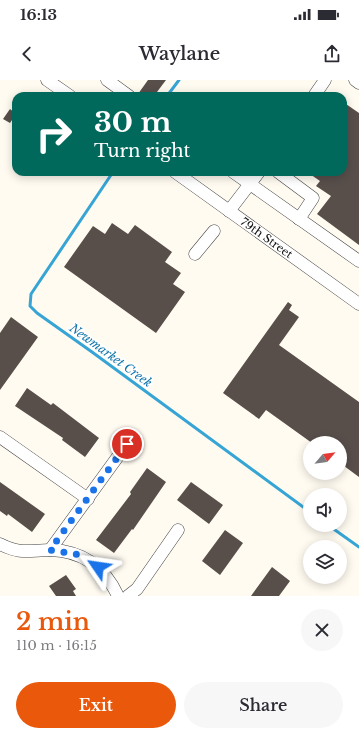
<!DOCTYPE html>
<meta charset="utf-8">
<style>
body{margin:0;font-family:"Libre Baskerville",serif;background:#f7f7f7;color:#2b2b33;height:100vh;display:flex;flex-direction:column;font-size:15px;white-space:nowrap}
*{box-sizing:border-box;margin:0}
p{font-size:13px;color:#7c7c81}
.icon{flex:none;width:22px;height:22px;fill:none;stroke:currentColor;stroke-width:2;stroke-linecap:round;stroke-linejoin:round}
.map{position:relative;height:516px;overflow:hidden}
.drawer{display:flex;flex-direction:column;background:#fff;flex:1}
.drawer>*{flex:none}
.banner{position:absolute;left:12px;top:12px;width:335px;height:84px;border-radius:12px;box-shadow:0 2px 10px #0003;background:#00695c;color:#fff;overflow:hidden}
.needle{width:26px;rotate:62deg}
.buttons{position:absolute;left:303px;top:356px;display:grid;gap:8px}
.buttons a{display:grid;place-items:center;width:44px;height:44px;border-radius:50%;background:#fff;box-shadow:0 2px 10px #0003;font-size:20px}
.pin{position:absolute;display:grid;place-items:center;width:34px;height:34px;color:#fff;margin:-17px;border:2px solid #fff;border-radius:50%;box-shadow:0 1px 4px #0007}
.me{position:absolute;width:44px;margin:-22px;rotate:302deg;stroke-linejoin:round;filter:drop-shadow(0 0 3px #0008)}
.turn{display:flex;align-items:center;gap:14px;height:84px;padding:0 16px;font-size:18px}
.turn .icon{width:52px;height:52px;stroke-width:2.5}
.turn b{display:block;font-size:28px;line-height:34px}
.round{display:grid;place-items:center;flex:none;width:42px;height:42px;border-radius:21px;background:#f7f7f7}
.headline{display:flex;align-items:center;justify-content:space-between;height:68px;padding:0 16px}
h1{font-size:24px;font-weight:600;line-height:30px;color:#ea580c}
.action{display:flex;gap:8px;margin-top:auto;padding:8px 16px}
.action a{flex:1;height:46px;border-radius:24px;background:#ea580c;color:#fff;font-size:16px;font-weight:600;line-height:46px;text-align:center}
.action a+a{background:#f7f7f7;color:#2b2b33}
.status{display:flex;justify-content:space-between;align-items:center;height:28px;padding:0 20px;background:#fff;direction:ltr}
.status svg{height:11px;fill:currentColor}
header{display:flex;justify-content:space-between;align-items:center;height:52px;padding:0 16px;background:#fff;font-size:18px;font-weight:600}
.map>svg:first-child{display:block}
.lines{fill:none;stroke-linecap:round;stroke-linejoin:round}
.stream{stroke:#36a5d5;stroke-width:3}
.building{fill:#584f4b}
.minor-casing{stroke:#424242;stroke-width:13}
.minor{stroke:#fff;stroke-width:12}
.route{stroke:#1a73e8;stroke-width:7;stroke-dasharray:0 12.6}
.labels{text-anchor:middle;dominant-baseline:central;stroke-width:4;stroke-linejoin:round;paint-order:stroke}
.street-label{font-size:11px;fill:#0f0f0f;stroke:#fff}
.water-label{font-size:12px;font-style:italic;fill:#1075a9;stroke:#fff}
</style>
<div class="status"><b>16:13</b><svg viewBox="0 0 49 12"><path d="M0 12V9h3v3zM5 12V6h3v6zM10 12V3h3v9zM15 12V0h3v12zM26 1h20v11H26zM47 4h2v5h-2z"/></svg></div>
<header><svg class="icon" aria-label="back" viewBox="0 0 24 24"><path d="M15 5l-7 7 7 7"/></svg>Waylane<svg class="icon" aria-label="share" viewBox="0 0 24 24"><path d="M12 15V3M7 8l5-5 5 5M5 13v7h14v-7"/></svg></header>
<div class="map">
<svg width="359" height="516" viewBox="0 0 359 516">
<rect width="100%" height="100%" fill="#fffbf1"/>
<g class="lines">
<path class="stream" d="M 167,16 L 179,0
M 113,92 L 31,214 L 30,226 L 37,233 L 92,272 L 310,432
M 328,445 L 359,467"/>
</g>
<path class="building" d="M 148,0 L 166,0 L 154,16 L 141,16 L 138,14 Z
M 343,22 L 359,33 L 359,165 L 317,134 L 331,116 L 316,106 L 320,101 L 307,92 L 343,92 Z
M 10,29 L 16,34 L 10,43 L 3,39 Z
M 112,143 L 128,154 L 135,145 L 172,172 L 165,182 L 181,193 L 173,204 L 185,212 L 156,253 L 64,187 L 93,146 L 105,154 Z
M 288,222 L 292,225 L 289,230 L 299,237 L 279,265 L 359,322 L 359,397 L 340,383 L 340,363 L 312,363 L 266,330 L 259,339 L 223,313 Z
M 11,237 L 38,257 L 0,310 L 0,253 Z
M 27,308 L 51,325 L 53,323 L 99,358 L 85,377 L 62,360 L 63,358 L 15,326 Z
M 147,388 L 166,402 L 133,450 L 132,449 L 114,473 L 96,460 L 131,414 L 130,412 Z
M 0,402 L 45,434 L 32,452 L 8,434 L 7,436 L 0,431 Z
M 191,402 L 223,425 L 209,444 L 177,420 Z
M 225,450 L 243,463 L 220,495 L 202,481 Z
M 272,487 L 290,501 L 279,516 L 251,516 Z
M 66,495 L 76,509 L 73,511 L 76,516 L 56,516 L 49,506 Z"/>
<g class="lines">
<g class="minor-casing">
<g id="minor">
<path d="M 47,0 L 70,16"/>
<path d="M 107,0 L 129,16"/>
<path d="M 355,0 L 359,3"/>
<path d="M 314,16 L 325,0"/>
<path id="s1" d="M 175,92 L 359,224"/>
<path d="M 233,92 L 359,181"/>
<path d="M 278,92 L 313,118 L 299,139"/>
<path d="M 229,131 L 259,92"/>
<path d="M 195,174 L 214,151"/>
<path d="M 0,357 L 88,419"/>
<path d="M 0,464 C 22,475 29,470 51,470 C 83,471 105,488 118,516"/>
<path d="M 50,470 L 127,364"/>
<path d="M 128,516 L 137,509 L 178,450"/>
</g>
</g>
<use href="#minor" class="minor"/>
</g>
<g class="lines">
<path class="route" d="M 98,487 L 76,474 L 50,470 L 127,364"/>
</g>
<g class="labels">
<g class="street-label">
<text stroke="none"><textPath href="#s1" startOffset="113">79th Street</textPath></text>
</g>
<g class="water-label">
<text transform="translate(111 275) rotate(36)">Newmarket Creek</text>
</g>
</g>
</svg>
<div class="buttons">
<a><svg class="needle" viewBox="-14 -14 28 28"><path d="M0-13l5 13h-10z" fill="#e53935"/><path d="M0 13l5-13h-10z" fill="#7c7c81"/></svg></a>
<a><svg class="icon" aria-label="sound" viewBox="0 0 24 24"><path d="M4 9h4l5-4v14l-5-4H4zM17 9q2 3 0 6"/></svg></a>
<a><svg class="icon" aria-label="layers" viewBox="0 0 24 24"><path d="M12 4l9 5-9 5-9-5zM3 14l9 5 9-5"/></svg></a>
</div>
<div class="pin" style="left:127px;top:364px;background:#d93025"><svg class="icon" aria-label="arrive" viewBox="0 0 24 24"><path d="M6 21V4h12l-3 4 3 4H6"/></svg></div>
<svg class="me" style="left:98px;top:487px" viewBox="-20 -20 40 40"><path d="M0-17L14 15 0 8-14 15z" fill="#1a73e8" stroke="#fff" stroke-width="4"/></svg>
<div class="banner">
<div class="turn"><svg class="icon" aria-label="right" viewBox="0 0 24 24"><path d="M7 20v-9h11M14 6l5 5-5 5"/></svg><div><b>30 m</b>Turn right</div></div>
</div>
</div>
<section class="drawer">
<div class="headline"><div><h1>2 min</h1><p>110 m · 16:15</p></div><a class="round"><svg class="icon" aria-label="close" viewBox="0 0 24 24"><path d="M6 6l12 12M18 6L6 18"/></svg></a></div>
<div class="action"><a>Exit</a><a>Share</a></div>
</section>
